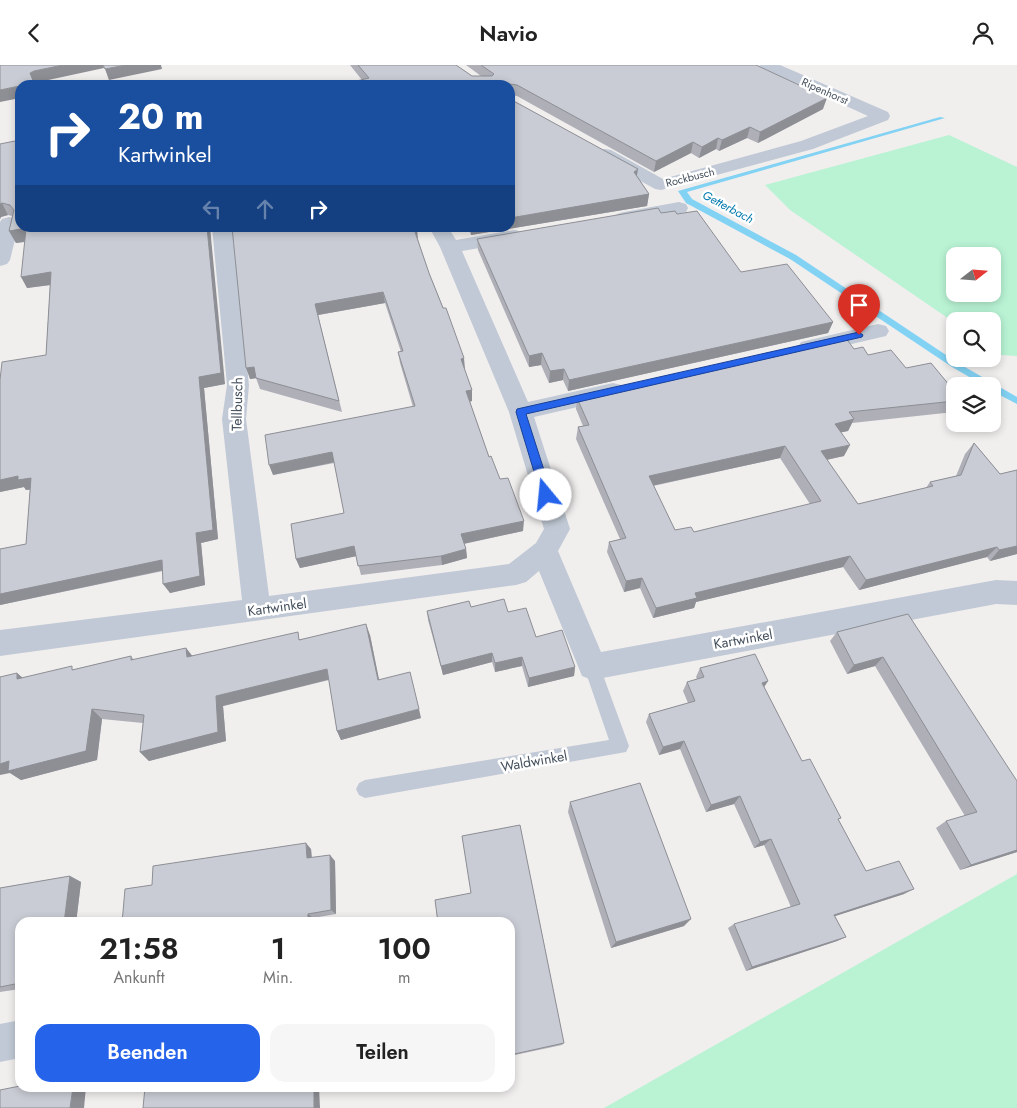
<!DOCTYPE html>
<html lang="de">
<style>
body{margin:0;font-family:Jost,sans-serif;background:#f6f6f6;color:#222;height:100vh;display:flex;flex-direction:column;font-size:19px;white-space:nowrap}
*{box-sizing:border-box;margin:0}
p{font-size:16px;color:#767676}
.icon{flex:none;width:28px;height:28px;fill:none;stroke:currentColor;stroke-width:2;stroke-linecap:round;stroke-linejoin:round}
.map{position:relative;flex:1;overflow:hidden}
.drawer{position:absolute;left:15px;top:852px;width:500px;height:175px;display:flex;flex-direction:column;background:#fff;border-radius:15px;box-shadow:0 2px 8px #0003}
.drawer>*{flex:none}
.banner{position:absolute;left:15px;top:15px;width:500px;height:152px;border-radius:15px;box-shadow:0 2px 8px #0003;background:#1a4fa0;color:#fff;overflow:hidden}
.needle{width:32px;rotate:73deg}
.tools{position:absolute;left:946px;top:182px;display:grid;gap:10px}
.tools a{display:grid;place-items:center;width:55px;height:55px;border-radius:10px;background:#fff;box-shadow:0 2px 8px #0003;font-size:25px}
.pin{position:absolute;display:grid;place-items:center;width:42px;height:42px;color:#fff;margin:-51px -21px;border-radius:50% 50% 50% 0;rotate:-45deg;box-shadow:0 0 5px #0007}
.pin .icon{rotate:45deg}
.me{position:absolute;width:55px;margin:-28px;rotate:343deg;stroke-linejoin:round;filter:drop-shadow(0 0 4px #0008)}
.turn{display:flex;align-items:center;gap:18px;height:105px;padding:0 20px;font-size:22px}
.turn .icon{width:65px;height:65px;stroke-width:2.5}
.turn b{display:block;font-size:35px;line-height:42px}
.lanes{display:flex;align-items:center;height:48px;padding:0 20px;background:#0003;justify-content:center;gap:25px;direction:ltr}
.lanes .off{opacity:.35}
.eta{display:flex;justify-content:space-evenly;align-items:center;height:85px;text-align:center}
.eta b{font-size:30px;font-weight:600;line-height:35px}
.button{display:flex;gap:10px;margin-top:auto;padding:10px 20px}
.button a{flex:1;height:58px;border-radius:15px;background:#2563eb;color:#fff;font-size:20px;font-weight:600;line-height:58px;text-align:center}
.button a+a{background:#f6f6f6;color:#222}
header{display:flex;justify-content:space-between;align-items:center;height:65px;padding:0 20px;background:#fff;font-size:22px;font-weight:600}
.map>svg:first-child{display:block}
.green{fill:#b9f3d4;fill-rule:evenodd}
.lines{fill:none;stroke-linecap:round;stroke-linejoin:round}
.stream{fill:#82d2f3;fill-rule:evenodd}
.service{fill:#c0c9d5;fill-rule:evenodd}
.minor{fill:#c0c9d5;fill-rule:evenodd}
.wall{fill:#aeafb7;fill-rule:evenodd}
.shaded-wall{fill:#8d8f95}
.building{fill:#caccd5;stroke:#8d8f95;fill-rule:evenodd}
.route{fill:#2563eb;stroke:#184099}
.labels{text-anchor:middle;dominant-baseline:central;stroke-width:5;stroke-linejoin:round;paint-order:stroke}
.far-street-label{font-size:11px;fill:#45505d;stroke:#fff}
.far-water-label{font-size:12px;font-style:italic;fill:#017aad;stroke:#fff}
.street-label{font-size:14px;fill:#45505d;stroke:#fff}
</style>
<header><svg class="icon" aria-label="back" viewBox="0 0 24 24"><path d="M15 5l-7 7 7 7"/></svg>Navio<svg class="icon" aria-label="person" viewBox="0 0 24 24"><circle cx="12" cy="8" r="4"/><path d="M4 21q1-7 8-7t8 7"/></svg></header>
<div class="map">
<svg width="1017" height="1043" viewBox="0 0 1017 1043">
<rect width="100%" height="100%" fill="#f1eeee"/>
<path class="green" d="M 949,70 L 1017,102 L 1017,291 L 1001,290 L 993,284 L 992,256 L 955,256 L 955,258 L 790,145 L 765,120 ZM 955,191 L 992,191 L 992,229 L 955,229 Z
M 1017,809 L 1017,1043 L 604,1043 Z"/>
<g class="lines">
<path class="stream" d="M 940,52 L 945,53 L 687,127 L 692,134 L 796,190 L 958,298 L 1017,332 L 1017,339 L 992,326 L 992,321 L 985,321 L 952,302 L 790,194 L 686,138 L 678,126 Z"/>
<path class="service" d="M 592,595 L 598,597 L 600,602 L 629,681 L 626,687 L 365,733 L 359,730 L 356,724 L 359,718 L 365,715 L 609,675 L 584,602 L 586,597 Z"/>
<path class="minor" d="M 759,0 L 780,0 L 888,47 L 890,51 L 888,55 L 813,84 L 661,125 L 655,124 L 599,93 L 596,89 L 599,85 L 605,84 L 611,85 L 663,114 L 801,76 L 868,51 L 762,3 Z
M 679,137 L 686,139 L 688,143 L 686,147 L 624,159 L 617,157 L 615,153 L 617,149 L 624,147 Z
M 9,152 L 16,154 L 19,158 L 10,195 L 7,199 L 0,201 L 0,157 L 2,154 Z
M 212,162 L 232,162 L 249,320 L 246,354 L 269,531 L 509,499 L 536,478 L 544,464 L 509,347 L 440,182 L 429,162 L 448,162 L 456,175 L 515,165 L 522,167 L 525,171 L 522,175 L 515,177 L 462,186 L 528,337 L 613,318 L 621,320 L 624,326 L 621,332 L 534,352 L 570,464 L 558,486 L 601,587 L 996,515 L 1017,516 L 1017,540 L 996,539 L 592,615 L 582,611 L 539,506 L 526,517 L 516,520 L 0,591 L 0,565 L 242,535 L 222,354 L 227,320 Z
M 878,259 L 886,261 L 889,266 L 886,271 L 809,289 L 801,287 L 798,282 L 801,277 Z
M 20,955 L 20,993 L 0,997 L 0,959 Z"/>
</g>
<path class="wall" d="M 350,0 L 456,0 L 472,11 L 481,11 L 466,0 L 756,0 L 823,44 L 758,78 L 747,73 L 719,86 L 716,84 L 699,93 L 691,88 L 654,107 L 517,31 L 510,30 L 510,20 L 340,20 L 362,15 Z
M 0,79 L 20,162 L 225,319 L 204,323 L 218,474 L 201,478 L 205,520 L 170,528 L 163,506 L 0,540 L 0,484 L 26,479 L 30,425 L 26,425 L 24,422 L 0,427 L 0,315 L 46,290 L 50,220 L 27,223 L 25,177 L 16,178 L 9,166 L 12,151 L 8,150 L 1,152 L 0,154 Z
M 637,111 L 649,129 L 647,141 L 471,170 L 468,162 L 510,162 Z
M 661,148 L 677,149 L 741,207 L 833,257 L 828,268 L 568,326 L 563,315 L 549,318 L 541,300 L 529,302 L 478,185 L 477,174 Z
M 232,162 L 418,175 L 429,208 L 464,293 L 464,304 L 472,325 L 472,336 L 470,337 L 489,392 L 523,466 L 464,479 L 466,484 L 467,493 L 442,500 L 361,510 L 356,491 L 300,503 L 296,494 L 344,448 L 334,398 L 273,410 L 413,342 L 400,298 L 398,287 L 401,287 L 385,238 L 318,250 L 342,347 L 260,324 L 256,313 L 250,314 Z
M 854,284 L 868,290 L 906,303 L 955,327 L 955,346 L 954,347 L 852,358 L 848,366 L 841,367 L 844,391 L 827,395 L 858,439 L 926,423 L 930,417 L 956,411 L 965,389 L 974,378 L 1000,409 L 1017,405 L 1017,489 L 990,496 L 987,492 L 859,525 L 843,502 L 696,537 L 694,543 L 653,553 L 640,523 L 624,527 L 607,487 L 609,477 L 620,474 L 576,374 L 578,362 L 583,361 L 576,344 L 577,333 ZM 780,393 L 810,439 L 694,467 L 675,465 L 653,421 Z
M 471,542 L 508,547 L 536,572 L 575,602 L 574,611 L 528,622 L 522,601 L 495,607 L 492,597 L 443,610 L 428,555 L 427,546 Z
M 908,549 L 1017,787 L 960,805 L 936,763 L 946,756 L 965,751 L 875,601 L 847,609 L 830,576 L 837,567 Z
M 370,570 L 379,614 L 421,653 L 341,675 L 337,666 L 329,615 L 223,641 L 226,676 L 149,696 L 140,687 L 143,658 L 102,654 L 97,695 L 21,715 L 10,708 L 17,608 L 22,613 L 76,604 L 131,591 L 134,595 L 186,583 L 192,591 L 301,574 Z
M 700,603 L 768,616 L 764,622 L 802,696 L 841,753 L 838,755 L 866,806 L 904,829 L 835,851 L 846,872 L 837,876 L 746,906 L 728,863 L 734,859 L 791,842 L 764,780 L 754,783 L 734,739 L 706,747 L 680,684 L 659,690 L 646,657 L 649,649 L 688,638 L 683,626 L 687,617 L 697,614 L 696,612 Z
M 570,737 L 684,861 L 611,883 L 568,747 Z
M 520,760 L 564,978 L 562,980 L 510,991 L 510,858 L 438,858 L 435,835 L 471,828 L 462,771 Z
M 311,784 L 312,793 L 335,796 L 336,849 L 313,853 L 152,820 Z
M 70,811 L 81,817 L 76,858 L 20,858 L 20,924 L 0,927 L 0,823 Z"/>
<path class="shaded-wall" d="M 63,0 L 103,0 L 104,3 L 39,17 L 35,19 L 35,20 L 23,20 L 30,8 L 34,6 Z
M 126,0 L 161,0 L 162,4 L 109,15 L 105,4 Z
M 20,21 L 20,33 L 0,37 L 0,25 Z
M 827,33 L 823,44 L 758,78 L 760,67 Z
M 750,62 L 747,73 L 719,86 L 722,75 Z
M 718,73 L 716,84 L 699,93 L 702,82 Z
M 693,77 L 691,88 L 654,107 L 656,96 Z
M 638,104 L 636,116 L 634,107 Z
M 649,129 L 647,141 L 471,170 L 471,162 L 510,162 L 510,153 Z
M 2,138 L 8,150 L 1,152 L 0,154 L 0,139 Z
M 32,162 L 57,162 L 57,172 L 16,178 L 9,166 Z
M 207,162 L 210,162 L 225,319 L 204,323 L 218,474 L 201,478 L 205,520 L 170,528 L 163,519 L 196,468 L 199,312 Z
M 417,163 L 418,175 L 414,164 Z
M 51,207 L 58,219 L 27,223 L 21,212 Z
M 383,227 L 385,238 L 318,250 L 315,239 Z
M 833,257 L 828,268 L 568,326 L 569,315 Z
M 542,288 L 541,300 L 529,302 L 529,291 Z
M 464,293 L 465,304 L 461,305 L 461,294 Z
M 254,302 L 258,313 L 250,314 L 246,303 Z
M 564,304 L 563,315 L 549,318 L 550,306 Z
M 472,325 L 472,336 L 467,337 L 466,326 Z
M 854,354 L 848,366 L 829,370 L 835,359 Z
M 850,380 L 844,391 L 815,397 L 821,386 Z
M 785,381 L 780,393 L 646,422 L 649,411 Z
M 332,387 L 335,397 L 273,410 L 269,400 Z
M 18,411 L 31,413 L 39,423 L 26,425 L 24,422 L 0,427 L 0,415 Z
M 524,456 L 523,466 L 462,479 L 461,469 Z
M 354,481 L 357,491 L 300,503 L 296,494 Z
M 1017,481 L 1017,489 L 990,496 L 999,485 Z
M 997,482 L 987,492 L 859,525 L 866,515 Z
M 466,484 L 467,493 L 442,500 L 441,491 Z
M 850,491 L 843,502 L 696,537 L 694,543 L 653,553 L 656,543 L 695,528 Z
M 162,495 L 169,504 L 0,540 L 0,529 Z
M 642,513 L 640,523 L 624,527 L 626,516 Z
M 366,559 L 370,570 L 381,625 L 378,615 Z
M 186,583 L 194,593 L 187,592 Z
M 492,588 L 492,597 L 443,610 L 441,601 Z
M 522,592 L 522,601 L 495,607 L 495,598 Z
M 883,592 L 875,601 L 847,609 L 854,600 Z
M 575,602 L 574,611 L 528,622 L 529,613 Z
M 327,604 L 331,614 L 223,641 L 226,676 L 149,696 L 140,687 L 216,631 Z
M 17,608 L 29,618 L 17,614 Z
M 768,616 L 762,625 L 762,618 Z
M 92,644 L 102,654 L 97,695 L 21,715 L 10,708 L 0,710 L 0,699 Z
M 419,644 L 421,653 L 341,675 L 337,666 Z
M 684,676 L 680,684 L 659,690 L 663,682 Z
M 740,731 L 734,739 L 706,747 L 711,740 Z
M 771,774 L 764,780 L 754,783 L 760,777 Z
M 306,778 L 311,784 L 312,799 L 307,793 Z
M 1017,785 L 1017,787 L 960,805 L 971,800 Z
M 330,790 L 335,796 L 336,849 L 331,845 Z
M 70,811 L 81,817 L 76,858 L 64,858 Z
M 914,824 L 904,829 L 826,854 L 834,850 Z
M 308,849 L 313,853 L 314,858 L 308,858 Z
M 691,854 L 684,861 L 611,883 L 616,877 Z
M 846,872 L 837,876 L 746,906 L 752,902 Z
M 73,1022 L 86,1022 L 84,1043 L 70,1043 Z
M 314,1022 L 319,1022 L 320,1043 L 314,1043 Z"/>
<path class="building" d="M 0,0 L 63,0 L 34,6 L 30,8 L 34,18 L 0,25 Z
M 103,0 L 126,0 L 105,4 Z
M 358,0 L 456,0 L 472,11 L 492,11 L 494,9 L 481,0 L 756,0 L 827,33 L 760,67 L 750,62 L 722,75 L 718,73 L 702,82 L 693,77 L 656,96 L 517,20 L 509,19 L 509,20 L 340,20 L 369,13 Z
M 510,34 L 638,104 L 634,107 L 649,129 L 510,153 Z
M 20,75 L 20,162 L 32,162 L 9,166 L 14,145 L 10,140 L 2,138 L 0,139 L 0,79 Z
M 658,143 L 661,148 L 675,146 L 677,149 L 697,146 L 741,207 L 787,199 L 833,257 L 569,315 L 564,304 L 550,306 L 542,288 L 529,291 L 477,174 Z
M 38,162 L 207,162 L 221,308 L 199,312 L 213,465 L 196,468 L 200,511 L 163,519 L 162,495 L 0,529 L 0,484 L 26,479 L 31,413 L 18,415 L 18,411 L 0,415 L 0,315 L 2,297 L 46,290 L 51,207 L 21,212 L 26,164 Z
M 232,162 L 417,162 L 417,163 L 414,164 L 429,208 L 443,243 L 446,243 L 464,293 L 461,294 L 472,325 L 466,326 L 489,392 L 491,391 L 500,414 L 508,413 L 524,456 L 461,469 L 466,484 L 441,491 L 358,501 L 354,481 L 296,494 L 291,459 L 344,448 L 332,387 L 269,400 L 265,370 L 415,341 L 398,287 L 403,286 L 383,227 L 315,239 L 339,336 L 256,313 L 254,302 L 246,303 Z
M 845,272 L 854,284 L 863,282 L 868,290 L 891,285 L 906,303 L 931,298 L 955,327 L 955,336 L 849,347 L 854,354 L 835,359 L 850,380 L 821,386 L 858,439 L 933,421 L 930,417 L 961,410 L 974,378 L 1000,409 L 1017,405 L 1017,481 L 999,485 L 997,482 L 866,515 L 850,491 L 695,528 L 697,533 L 656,543 L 642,513 L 626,516 L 609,477 L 626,473 L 578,362 L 589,360 L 577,333 ZM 785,381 L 821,436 L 694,467 L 691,462 L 675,465 L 649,411 Z
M 504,534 L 508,547 L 526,543 L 536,572 L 562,565 L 575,602 L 529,613 L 522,592 L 495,598 L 492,588 L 441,601 L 427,546 L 469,536 L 471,542 Z
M 908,549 L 1017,716 L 1017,785 L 971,800 L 946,756 L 977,747 L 883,592 L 854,600 L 837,567 Z
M 366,559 L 378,615 L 410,607 L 419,644 L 337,666 L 327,604 L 216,631 L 218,667 L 140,687 L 144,650 L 92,644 L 86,686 L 8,706 L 9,696 L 0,699 L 0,612 L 17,608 L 17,614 L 72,601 L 72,605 L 131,591 L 131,595 L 186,583 L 187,592 L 298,567 L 299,575 Z
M 755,589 L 768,616 L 762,618 L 802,696 L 810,694 L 841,753 L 838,754 L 866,806 L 899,796 L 914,824 L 834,850 L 846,872 L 752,902 L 734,859 L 800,839 L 771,774 L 760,777 L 740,731 L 711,740 L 684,676 L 663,682 L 649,649 L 695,636 L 687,617 L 704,612 L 700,603 Z
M 640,718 L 691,854 L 616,877 L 570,737 Z
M 520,760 L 564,978 L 510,990 L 510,858 L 438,858 L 435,835 L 471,828 L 462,771 Z
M 306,778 L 307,793 L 330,790 L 331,845 L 308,849 L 308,858 L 122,858 L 125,824 L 152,820 L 153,801 Z
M 70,811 L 64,858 L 20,858 L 20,918 L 0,922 L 0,823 Z
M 20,1021 L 20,1022 L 73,1022 L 70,1043 L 0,1043 L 0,1025 Z
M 145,1022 L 314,1022 L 314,1043 L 143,1043 Z"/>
<path class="route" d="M 859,267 L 863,270 L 862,272 L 526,349 L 552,430 L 546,435 L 541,430 L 516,347 L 517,344 Z"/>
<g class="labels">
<g class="far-street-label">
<text transform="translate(825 26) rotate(24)">Ripenhorst</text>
<text transform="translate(690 112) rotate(-14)">Rockbusch</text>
</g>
<g class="far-water-label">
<text transform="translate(728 142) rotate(28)">Getterbach</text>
</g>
<g class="street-label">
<text transform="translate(237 339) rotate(-89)">Tellbusch</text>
<text transform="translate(277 542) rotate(-8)">Kartwinkel</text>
<text transform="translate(743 574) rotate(-10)">Kartwinkel</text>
<text transform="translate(534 696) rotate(-10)">Waldwinkel</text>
</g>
</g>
</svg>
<div class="tools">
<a><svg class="needle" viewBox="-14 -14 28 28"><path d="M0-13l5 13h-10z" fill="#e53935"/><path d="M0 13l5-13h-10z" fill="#767676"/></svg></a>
<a><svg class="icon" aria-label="search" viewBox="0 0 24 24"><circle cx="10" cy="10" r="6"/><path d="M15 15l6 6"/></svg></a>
<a><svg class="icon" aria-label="layers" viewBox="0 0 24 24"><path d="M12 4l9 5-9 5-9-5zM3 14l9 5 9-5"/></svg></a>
</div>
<div class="pin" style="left:859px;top:270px;background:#d93025"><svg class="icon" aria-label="arrive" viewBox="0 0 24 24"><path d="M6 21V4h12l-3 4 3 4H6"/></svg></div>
<svg class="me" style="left:546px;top:430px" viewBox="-20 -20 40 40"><circle r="19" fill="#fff"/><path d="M0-13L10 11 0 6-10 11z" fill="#2563eb"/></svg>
<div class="banner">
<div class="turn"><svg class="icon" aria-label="right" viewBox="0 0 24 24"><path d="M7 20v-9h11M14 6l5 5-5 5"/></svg><div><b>20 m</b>Kartwinkel</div></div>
<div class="lanes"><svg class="icon off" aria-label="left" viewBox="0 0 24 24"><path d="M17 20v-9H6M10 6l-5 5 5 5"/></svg><svg class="icon off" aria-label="ahead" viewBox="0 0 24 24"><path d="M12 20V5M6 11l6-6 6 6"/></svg><svg class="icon" aria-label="right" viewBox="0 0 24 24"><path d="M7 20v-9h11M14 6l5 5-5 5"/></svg></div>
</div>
<section class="drawer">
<div class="eta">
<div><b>21:58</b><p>Ankunft</p></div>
<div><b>1</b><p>Min.</p></div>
<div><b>100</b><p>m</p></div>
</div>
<div class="button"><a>Beenden</a><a>Teilen</a></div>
</section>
</div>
